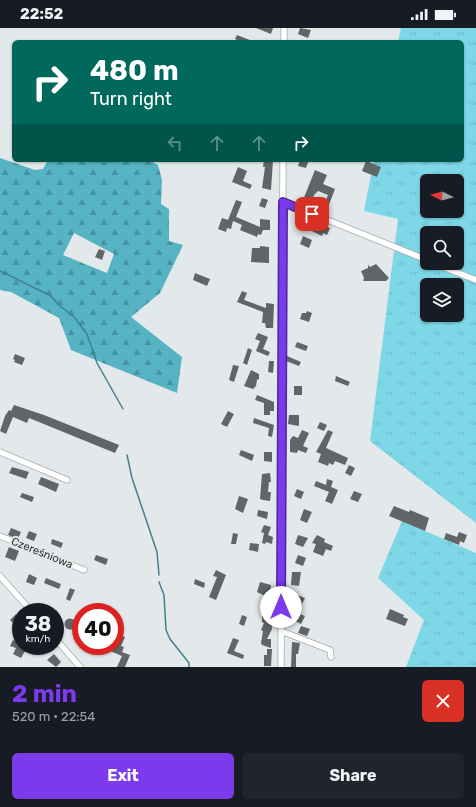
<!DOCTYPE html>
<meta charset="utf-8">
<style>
body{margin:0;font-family:Rubik,sans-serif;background:#20242c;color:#f1f3f6;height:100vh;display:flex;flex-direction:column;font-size:15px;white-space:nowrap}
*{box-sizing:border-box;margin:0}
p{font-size:13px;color:#9ea1a6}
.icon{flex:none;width:22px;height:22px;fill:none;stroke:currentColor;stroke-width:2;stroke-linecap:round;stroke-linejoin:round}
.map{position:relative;height:639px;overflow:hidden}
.details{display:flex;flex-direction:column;background:#171b24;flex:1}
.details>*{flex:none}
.banner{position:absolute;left:12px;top:12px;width:452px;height:122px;border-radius:6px;box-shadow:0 1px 3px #0004;background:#00695c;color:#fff;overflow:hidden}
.needle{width:26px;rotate:276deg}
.fabs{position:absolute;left:420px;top:146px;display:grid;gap:8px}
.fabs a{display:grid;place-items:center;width:44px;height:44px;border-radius:6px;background:#171b24;box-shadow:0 1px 3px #0004;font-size:20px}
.speed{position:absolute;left:12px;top:575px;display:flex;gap:8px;font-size:20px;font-weight:700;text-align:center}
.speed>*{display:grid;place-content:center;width:52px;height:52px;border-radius:50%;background:#171b24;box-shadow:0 1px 3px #0004;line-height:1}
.speed small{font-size:10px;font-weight:400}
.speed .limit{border:6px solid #d22;background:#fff;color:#111}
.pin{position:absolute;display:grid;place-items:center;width:34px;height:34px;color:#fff;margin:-17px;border-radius:8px;box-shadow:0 2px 6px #0006}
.me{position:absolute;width:44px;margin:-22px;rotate:0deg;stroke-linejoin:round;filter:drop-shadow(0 0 3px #0008)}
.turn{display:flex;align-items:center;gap:14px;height:84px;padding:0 12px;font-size:18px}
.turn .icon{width:52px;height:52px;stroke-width:2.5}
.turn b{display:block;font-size:28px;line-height:34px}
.lanes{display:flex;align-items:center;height:38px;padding:0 12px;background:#0003;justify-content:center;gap:20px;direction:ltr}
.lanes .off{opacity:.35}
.round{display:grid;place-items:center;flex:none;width:42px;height:42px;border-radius:6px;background:#20242c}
.overview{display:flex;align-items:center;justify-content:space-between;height:68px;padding:0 12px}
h1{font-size:24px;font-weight:700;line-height:30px;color:#7c3aed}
.action{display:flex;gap:8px;margin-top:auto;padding:8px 12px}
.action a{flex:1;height:46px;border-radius:6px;background:#7c3aed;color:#fff;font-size:16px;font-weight:700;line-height:46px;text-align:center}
.action a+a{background:#20242c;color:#f1f3f6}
.status{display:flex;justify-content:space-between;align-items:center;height:28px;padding:0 20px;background:#171b24;direction:ltr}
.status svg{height:11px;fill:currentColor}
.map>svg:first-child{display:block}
.grass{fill:url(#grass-tufts);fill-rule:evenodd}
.forest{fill:url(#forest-firs);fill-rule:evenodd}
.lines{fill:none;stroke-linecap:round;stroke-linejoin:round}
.stream{stroke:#3f828e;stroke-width:1.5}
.building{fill:#606667}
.minor-casing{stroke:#a5aaac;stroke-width:7}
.minor{stroke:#fff;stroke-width:5.5}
.route-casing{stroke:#51269a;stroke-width:10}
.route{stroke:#7c3aed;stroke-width:7}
.labels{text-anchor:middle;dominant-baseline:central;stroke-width:4;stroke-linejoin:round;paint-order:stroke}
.street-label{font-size:11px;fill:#323434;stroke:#e3e9ea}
</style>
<div class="status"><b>22:52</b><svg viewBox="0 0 49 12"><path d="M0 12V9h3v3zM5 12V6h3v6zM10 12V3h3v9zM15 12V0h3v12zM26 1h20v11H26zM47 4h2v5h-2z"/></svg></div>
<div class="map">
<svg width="476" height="639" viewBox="0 0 476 639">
<defs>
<pattern id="grass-tufts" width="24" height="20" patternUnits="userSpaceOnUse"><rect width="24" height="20" fill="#7dd7e7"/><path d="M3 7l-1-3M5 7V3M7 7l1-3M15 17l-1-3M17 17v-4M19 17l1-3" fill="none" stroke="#6cb9c7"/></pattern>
<pattern id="forest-firs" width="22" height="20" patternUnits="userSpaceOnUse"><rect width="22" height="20" fill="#55b3c4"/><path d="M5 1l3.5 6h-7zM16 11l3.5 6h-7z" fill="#4792a0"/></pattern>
</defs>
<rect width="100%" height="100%" fill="#e3e9ea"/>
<path class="grass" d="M 401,0 L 476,0 L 476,495 L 370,413 L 398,191 L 364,183 L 374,132 L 462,132 L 462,14 L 398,14 ZM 427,153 L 457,153 L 457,183 L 427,183 ZM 427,205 L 457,205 L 457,235 L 427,235 ZM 427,257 L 457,257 L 457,287 L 427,287 Z
M 402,493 L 476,525 L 476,639 L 406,639 L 424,592 L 378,550 Z"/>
<path class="forest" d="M 0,130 L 35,142 L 43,141 L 48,132 L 149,132 L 158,137 L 162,152 L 161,176 L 169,181 L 169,213 L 183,217 L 160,265 L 131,289 L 182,329 L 177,365 L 71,322 L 59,290 L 11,264 L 0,262 ZM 74,205 L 114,226 L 107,245 L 63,227 Z"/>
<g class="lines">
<path class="stream" d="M 0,243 L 51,268 L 59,277 L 74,289 L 87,306 L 97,335 L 123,381
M 127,427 L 132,450 L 157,524 L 159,547
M 159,554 L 164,567 L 166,602 L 170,611 L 189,635 L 189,639"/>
</g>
<path class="building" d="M 256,0 L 273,0 L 271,6 Z
M 300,0 L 311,2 L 308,10 L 298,6 Z
M 237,7 L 255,14 L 242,14 L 235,11 Z
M 264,132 L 273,132 L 271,162 L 262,160 L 265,139 L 263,139 Z
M 300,132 L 309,132 L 306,140 L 298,138 Z
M 366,133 L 381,139 L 377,149 L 362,143 Z
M 238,139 L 247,143 L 243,153 L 252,157 L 250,161 L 232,154 Z
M 315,142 L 327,147 L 323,156 L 335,161 L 328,179 L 324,177 L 328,167 L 318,163 L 314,167 L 309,180 L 301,177 Z
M 262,170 L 268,172 L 265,180 L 259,178 Z
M 236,172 L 242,174 L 236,189 L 260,199 L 260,191 L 270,192 L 270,202 L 263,202 L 261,207 L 258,206 L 257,209 L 240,202 L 242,197 L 233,193 L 231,201 L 227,200 L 226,204 L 218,201 L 222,190 L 228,192 Z
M 314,193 L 330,200 L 327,207 L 323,205 L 322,208 L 312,203 L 314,199 L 312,198 Z
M 303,208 L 312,212 L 309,220 L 300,216 Z
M 260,218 L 269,219 L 269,235 L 251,234 L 252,220 L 260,220 Z
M 99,221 L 105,223 L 102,232 L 95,229 Z
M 376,236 L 389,250 L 386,253 L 363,253 L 364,250 L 361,243 L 368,240 L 368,237 L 370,239 Z
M 195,245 L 210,251 L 207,258 L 193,252 Z
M 242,263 L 247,265 L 244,272 L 266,280 L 266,275 L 274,276 L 273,300 L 266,300 L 265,295 L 262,295 L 263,284 L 237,274 Z
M 307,283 L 312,285 L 309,294 L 300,291 L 302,285 L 306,285 Z
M 258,305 L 268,309 L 263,321 L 270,324 L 268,328 L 256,323 L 260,313 L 255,311 Z
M 297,314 L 308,318 L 306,323 L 295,319 Z
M 248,320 L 252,322 L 247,337 L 243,335 Z
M 15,326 L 25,330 L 22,337 L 14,334 L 15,332 L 13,331 Z
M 287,328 L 301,334 L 299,338 L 286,333 Z
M 269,333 L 274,333 L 273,345 L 268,344 Z
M 233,337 L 239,338 L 234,354 L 229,352 Z
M 251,342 L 259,346 L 259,351 L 257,352 L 256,358 L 253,361 L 244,358 Z
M 336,348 L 350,354 L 348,358 L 335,353 Z
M 294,358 L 302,358 L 302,367 L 294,367 Z
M 257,367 L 274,374 L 274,383 L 270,383 L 270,387 L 264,387 L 264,375 L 255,372 Z
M 14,377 L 44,387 L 119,417 L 115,425 L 29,390 L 27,395 L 13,389 L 6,406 L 0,403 L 5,388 L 9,382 L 11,383 Z
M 228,383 L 234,386 L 227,399 L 221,396 Z
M 289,387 L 299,387 L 299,398 L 288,396 Z
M 254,390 L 274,397 L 272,409 L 268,408 L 269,400 L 253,395 Z
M 320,394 L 327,397 L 324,403 L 317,400 Z
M 302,402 L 309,405 L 303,418 L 308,420 L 306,425 L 298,422 L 297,425 L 290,424 L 290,412 L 293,408 L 298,410 Z
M 328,402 L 333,404 L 326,420 L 348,430 L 345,437 L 335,433 L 333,437 L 329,435 L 328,438 L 318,434 L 321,426 L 316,424 Z
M 241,422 L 254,427 L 252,433 L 239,427 Z
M 264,424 L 272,424 L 272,434 L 264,433 Z
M 349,437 L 355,440 L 351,448 L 345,445 Z
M 12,439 L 29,444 L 26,451 L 9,445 Z
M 270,445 L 271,454 L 269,454 L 268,464 L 271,464 L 270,473 L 263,472 L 260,471 L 262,446 Z
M 41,449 L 59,456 L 56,464 L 38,456 Z
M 327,451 L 333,453 L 331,459 L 338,462 L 332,476 L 325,473 L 329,464 L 314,458 L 316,453 L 326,457 Z
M 297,461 L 304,464 L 301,471 L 294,468 Z
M 354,463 L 362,466 L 358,474 L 350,471 Z
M 22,465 L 34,469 L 32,474 L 20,469 Z
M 239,468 L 248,471 L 243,485 L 235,481 Z
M 394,478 L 409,484 L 410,482 L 429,490 L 425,503 L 389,488 Z
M 304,481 L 312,484 L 307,495 L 300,492 Z
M 258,482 L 268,484 L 267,491 L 257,488 Z
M 264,497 L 271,499 L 268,507 L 273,509 L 272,516 L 266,514 L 265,516 L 262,515 L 264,505 L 261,504 Z
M 11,500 L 21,504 L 18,511 L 8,507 Z
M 29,503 L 37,506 L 34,513 L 26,510 Z
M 459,504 L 467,507 L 464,515 L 460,513 L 459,517 L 444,511 L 446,505 L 457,509 Z
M 233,505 L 238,506 L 236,516 L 231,516 Z
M 298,507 L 308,510 L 303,519 L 295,516 Z
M 317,507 L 325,511 L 324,514 L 333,518 L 331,523 L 326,521 L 323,528 L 313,524 L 316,516 L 312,515 Z
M 52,511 L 63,515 L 61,520 L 51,516 Z
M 250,515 L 259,516 L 258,524 L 249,522 Z
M 9,519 L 19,523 L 15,533 L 5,529 Z
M 96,527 L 108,531 L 106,537 L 94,532 Z
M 298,527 L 306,530 L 303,538 L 295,535 Z
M 216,542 L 226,547 L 216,572 L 209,569 L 217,549 L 213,548 Z
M 292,544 L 301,544 L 299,558 L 291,557 Z
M 29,546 L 37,550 L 34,557 L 26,554 Z
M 46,550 L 61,556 L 59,561 L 44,555 Z
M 195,551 L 205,555 L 204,560 L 194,556 Z
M 260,554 L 271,557 L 269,570 L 257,564 Z
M 70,560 L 75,562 L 70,573 L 66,571 Z
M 297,567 L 305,570 L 301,578 L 293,575 Z
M 390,581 L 404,587 L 403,589 L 408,591 L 405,598 L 386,591 Z
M 295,584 L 305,588 L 301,596 L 292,591 Z
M 16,586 L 21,592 L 21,597 L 18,600 L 10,592 Z
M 242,587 L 247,589 L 244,598 L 239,596 Z
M 262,588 L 271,588 L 272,601 L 267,611 L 271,611 L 271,620 L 262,617 L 261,615 L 263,603 L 261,602 L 264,595 L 262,594 Z
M64.5 596a5.5 5.5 0 1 1 11 0a5.5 5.5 0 1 1-11 0Z
M 301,598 L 310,601 L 307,608 L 298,605 Z
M 115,605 L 125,609 L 121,618 L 124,619 L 122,624 L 130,627 L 125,639 L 117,639 L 122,628 L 98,618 L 115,618 Z
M 21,606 L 21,618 L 28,618 L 21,630 L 13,626 L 16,620 L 10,618 L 13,612 L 18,614 Z
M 233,610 L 239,612 L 234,623 L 244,627 L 243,631 L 227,625 Z
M 292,614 L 300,615 L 298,626 L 296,626 L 296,639 L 291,639 Z
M 267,621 L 272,621 L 271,638 L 264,638 L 264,627 L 267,627 Z
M 54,626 L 61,634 L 56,639 L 47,632 Z"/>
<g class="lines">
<g class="minor-casing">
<path id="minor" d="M 284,14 L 284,0
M 283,174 L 427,232
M 433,235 L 476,252
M 0,424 L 67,452
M 0,508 L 84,542
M 0,548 L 32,584
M 281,603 L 330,622 L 331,629
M 55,610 L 80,639
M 281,639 L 283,132"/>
</g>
<use href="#minor" class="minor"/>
</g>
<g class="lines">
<g class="route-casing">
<path id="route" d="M 281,579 L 283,174 L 312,186"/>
</g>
<use href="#route" class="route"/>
</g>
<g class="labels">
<g class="street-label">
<text transform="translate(42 525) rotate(22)">Czereśniowa</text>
</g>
</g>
</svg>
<div class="fabs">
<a><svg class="needle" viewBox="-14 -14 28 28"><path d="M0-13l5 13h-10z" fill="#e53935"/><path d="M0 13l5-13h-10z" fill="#9ea1a6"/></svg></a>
<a><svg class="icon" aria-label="search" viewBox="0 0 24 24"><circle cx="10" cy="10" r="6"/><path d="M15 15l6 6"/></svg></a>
<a><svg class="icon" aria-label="layers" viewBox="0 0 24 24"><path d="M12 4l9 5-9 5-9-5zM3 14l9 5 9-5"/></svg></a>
</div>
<div class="speed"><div>38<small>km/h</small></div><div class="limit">40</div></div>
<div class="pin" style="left:312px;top:186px;background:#d93025"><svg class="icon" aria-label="arrive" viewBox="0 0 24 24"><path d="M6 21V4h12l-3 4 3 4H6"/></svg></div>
<svg class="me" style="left:281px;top:579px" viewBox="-20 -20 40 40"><circle r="19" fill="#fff"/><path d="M0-13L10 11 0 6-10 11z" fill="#7c3aed"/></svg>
<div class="banner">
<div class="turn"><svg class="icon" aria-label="right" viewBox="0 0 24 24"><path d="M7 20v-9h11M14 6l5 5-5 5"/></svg><div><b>480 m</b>Turn right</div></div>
<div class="lanes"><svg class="icon off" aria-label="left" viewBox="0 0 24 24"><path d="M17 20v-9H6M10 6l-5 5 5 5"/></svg><svg class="icon off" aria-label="ahead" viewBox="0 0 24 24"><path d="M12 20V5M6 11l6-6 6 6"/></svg><svg class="icon off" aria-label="ahead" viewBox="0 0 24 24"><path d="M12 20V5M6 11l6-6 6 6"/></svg><svg class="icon" aria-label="right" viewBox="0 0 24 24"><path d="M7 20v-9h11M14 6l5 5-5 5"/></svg></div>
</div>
</div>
<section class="details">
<div class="overview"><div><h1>2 min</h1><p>520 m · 22:54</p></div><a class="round" style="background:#d93025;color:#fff"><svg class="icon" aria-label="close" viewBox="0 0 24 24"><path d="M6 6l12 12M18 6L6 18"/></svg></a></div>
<div class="action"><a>Exit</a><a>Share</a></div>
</section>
